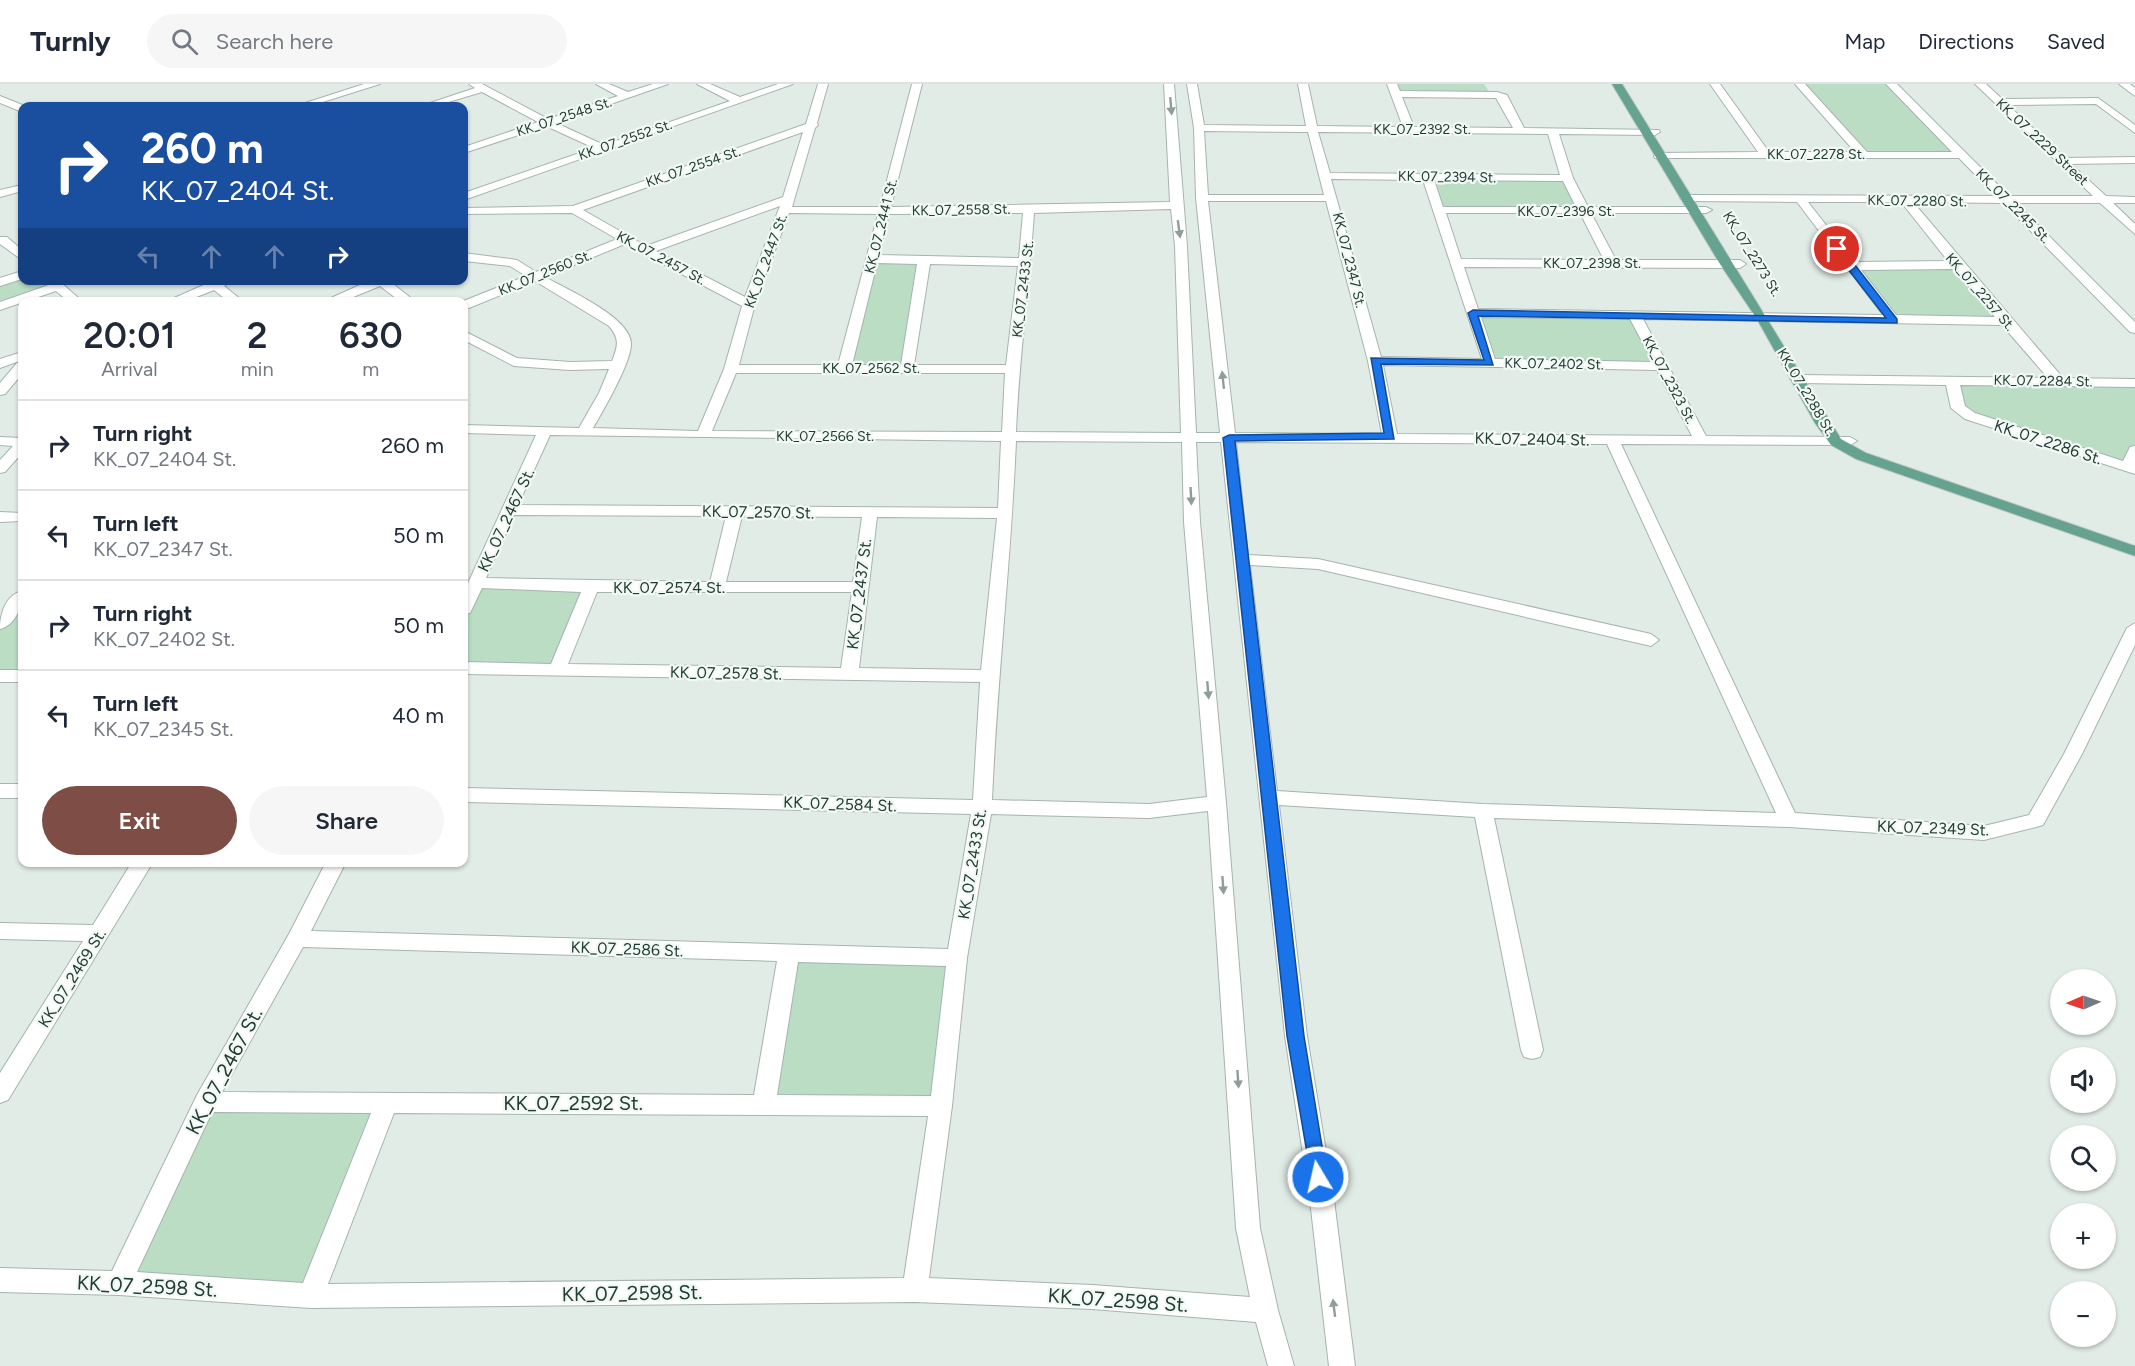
<!DOCTYPE html>
<meta charset="utf-8">
<style>
body{margin:0;font-family:Figtree,sans-serif;background:#f6f6f7;color:#1f2937;height:100vh;display:flex;flex-direction:column;font-size:22px;white-space:nowrap}
*{box-sizing:border-box;margin:0}
p{font-size:20px;color:#747a83}
.icon{flex:none;width:33px;height:33px;fill:none;stroke:currentColor;stroke-width:2;stroke-linecap:round;stroke-linejoin:round}
.map{position:relative;flex:1;overflow:hidden}
.drawer{position:absolute;left:18px;top:213px;width:450px;height:570px;display:flex;flex-direction:column;background:#fff;border-radius:12px;box-shadow:0 2px 4px #0004}
.drawer>*{flex:none}
.banner{position:absolute;left:18px;top:18px;width:450px;height:183px;border-radius:12px;box-shadow:0 2px 4px #0004;background:#1a4fa0;color:#fff;overflow:hidden}
.needle{width:39px;rotate:268deg}
.buttons{position:absolute;left:2050px;top:885px;display:grid;gap:12px}
.buttons a{display:grid;place-items:center;width:66px;height:66px;border-radius:50%;background:#fff;box-shadow:0 2px 4px #0004;font-size:30px}
.pin{position:absolute;display:grid;place-items:center;width:51px;height:51px;color:#fff;margin:-26px;border:3px solid #fff;border-radius:50%;box-shadow:0 2px 6px #0007}
.me{position:absolute;width:66px;margin:-33px;rotate:351deg;stroke-linejoin:round;filter:drop-shadow(0 0 4px #0008)}
.turn{display:flex;align-items:center;gap:21px;height:126px;padding:0 24px;font-size:27px}
.turn .icon{width:78px;height:78px;stroke-width:2.5}
.turn b{display:block;font-size:42px;line-height:51px}
.lanes{display:flex;align-items:center;height:57px;padding:0 24px;background:#0003;justify-content:center;gap:30px;direction:ltr}
.lanes .off{opacity:.35}
.eta{display:flex;justify-content:space-evenly;align-items:center;height:102px;text-align:center}
.eta b{font-size:36px;font-weight:600;line-height:42px}
.button{display:flex;gap:12px;margin-top:auto;padding:12px 24px}
.button a{flex:1;height:69px;border-radius:36px;background:#7e4d46;color:#fff;font-size:24px;font-weight:600;line-height:69px;text-align:center}
.button a+a{background:#f6f6f7;color:#1f2937}
ul{padding:0;list-style:none}
li{display:flex;align-items:center;gap:18px;height:90px;padding:0 24px;border-top:2px solid #e0e1e3}
li div{flex:1}
li b{display:block;font-size:22px}
li em{font-style:normal}
header{display:flex;align-items:center;gap:36px;box-sizing:border-box;height:84px;padding:0 30px;background:#fff;border-bottom:2px solid #e0e1e3}
header strong{font-size:28px}
nav{display:flex;gap:33px;margin-inline-start:auto;font-size:21px}
.search{width:420px;height:54px;background:#f6f6f7;display:flex;align-items:center;gap:15px;box-sizing:border-box;padding:0 21px;border-radius:33px;color:#747a83;font-size:22px}
.map>svg:first-child{display:block}
.green{fill:#baddc3}
.lines{fill:none;stroke-linecap:round;stroke-linejoin:round}
.minor-casing{stroke:#a5b4ae;stroke-width:2}
.major-casing{stroke:#c1c9c6;stroke-width:2}
.minor{fill:#fff;fill-rule:evenodd}
.major{fill:#66a290;fill-rule:evenodd}
.oneway{fill:#909e9a}
.route{fill:#1a73e8;stroke:#114b97;stroke-width:1.5}
.labels{text-anchor:middle;dominant-baseline:central;stroke-width:4.5;stroke-linejoin:round;paint-order:stroke}
.far-street-label{font-size:14px;fill:#223d35;stroke:#f2f9f5}
.street-label{font-size:16px;fill:#223d35;stroke:#f2f9f5}
.near-street-label{font-size:20px;fill:#223d35;stroke:#f2f9f5}
</style>
<header>
<strong>Turnly</strong>
<div class="search"><svg class="icon" aria-label="search" viewBox="0 0 24 24"><circle cx="10" cy="10" r="6"/><path d="M15 15l6 6"/></svg>Search here</div>
<nav><a>Map</a><a>Directions</a><a>Saved</a></nav>
</header>
<div class="map">
<svg width="2135" height="1282" viewBox="0 0 2135 1282">
<rect width="100%" height="100%" fill="#e2ece7"/>
<path class="green" d="M 1392,0 L 1484,0 L 1490,9 L 1395,10 Z
M 1801,0 L 1891,0 L 1961,71 L 1863,70 Z
M 1428,94 L 1567,94 L 1586,127 L 1438,126 Z
M 873,175 L 924,176 L 907,284 L 844,284 Z
M 1955,181 L 2005,237 L 1894,237 L 1850,182 Z
M 22,191 L 22,196 L 50,197 L 57,203 L 0,222 L 0,198 Z
M 1473,229 L 1636,234 L 1661,282 L 1490,279 Z
M 1952,296 L 2135,299 L 2135,366 L 2127,384 L 1961,327 Z
M 477,499 L 591,503 L 557,586 L 464,584 L 464,525 Z
M 22,512 L 22,592 L 0,592 L 0,540 Z
M 789,869 L 957,874 L 941,1022 L 764,1020 Z
M 387,1017 L 307,1212 L 119,1201 L 205,1018 Z"/>
<g class="lines">
<g class="minor-casing">
<path id="minor" d="M 364,0 L 380,0 L 310,22 L 296,22 Z
M 469,0 L 482,0 L 548,35 L 618,12 L 596,0 L 609,0 L 628,8 L 653,0 L 668,0 L 556,39 L 604,61 L 730,17 L 697,0 L 710,0 L 740,13 L 778,0 L 793,0 L 464,116 L 464,109 L 594,64 L 546,42 L 464,69 L 464,63 L 538,38 L 482,8 L 435,22 L 421,22 L 475,4 Z
M 818,0 L 828,0 L 817,39 L 818,41 L 815,44 L 792,123 L 880,123 L 912,0 L 922,0 L 891,123 L 1170,118 L 1164,0 L 1174,0 L 1187,162 L 1196,349 L 1220,349 L 1196,114 L 1194,44 L 1187,0 L 1197,0 L 1204,41 L 1306,42 L 1298,0 L 1308,0 L 1317,42 L 1403,43 L 1387,0 L 1397,0 L 1400,7 L 1497,8 L 1507,11 L 1524,44 L 1659,46 L 1660,48 L 1655,51 L 1559,50 L 1573,94 L 1588,123 L 1706,123 L 1712,126 L 1706,129 L 1591,129 L 1616,176 L 1740,176 L 1746,180 L 1740,184 L 1464,183 L 1478,225 L 1883,231 L 1797,118 L 1686,117 L 1680,114 L 1686,111 L 1996,112 L 1959,74 L 1655,74 L 1654,72 L 1659,69 L 1758,68 L 1710,0 L 1720,0 L 1769,68 L 1855,68 L 1795,0 L 1805,0 L 1867,68 L 1952,68 L 1886,0 L 1897,0 L 2009,112 L 2093,112 L 1975,0 L 1986,0 L 2002,15 L 2098,14 L 2135,41 L 2135,49 L 2096,20 L 2008,21 L 2065,74 L 2135,73 L 2135,79 L 2071,80 L 2106,112 L 2135,113 L 2135,119 L 2113,119 L 2135,140 L 2135,150 L 2100,119 L 2016,119 L 2135,238 L 2135,249 L 2130,248 L 2003,119 L 1913,118 L 2063,294 L 2135,295 L 2135,303 L 1960,301 L 1965,322 L 1975,329 L 2123,377 L 2130,363 L 2135,362 L 2135,390 L 1965,335 L 1951,324 L 1946,301 L 1797,299 L 1790,295 L 1797,291 L 2048,294 L 2002,241 L 1643,235 L 1706,352 L 1850,353 L 1857,357 L 1850,361 L 1621,360 L 1795,729 L 1984,742 L 2029,731 L 2064,670 L 2127,544 L 2135,539 L 2135,561 L 2082,670 L 2043,741 L 2036,743 L 1984,756 L 1789,743 L 1494,734 L 1543,966 L 1540,973 L 1532,975 L 1524,973 L 1521,966 L 1475,733 L 1279,721 L 1307,952 L 1334,1116 L 1355,1282 L 1329,1282 L 1310,1116 L 1285,952 L 1221,358 L 1196,358 L 1200,438 L 1226,719 L 1260,1144 L 1278,1226 L 1294,1282 L 1268,1282 L 1256,1238 L 1092,1225 L 915,1218 L 311,1224 L 119,1211 L 0,1208 L 0,1184 L 112,1187 L 197,1011 L 289,850 L 326,778 L 346,778 L 311,847 L 948,865 L 971,730 L 464,718 L 464,704 L 973,716 L 980,598 L 464,590 L 464,578 L 551,580 L 581,508 L 482,504 L 470,529 L 464,530 L 464,508 L 536,351 L 464,349 L 464,341 L 579,344 L 599,309 L 609,285 L 570,286 L 514,282 L 464,256 L 464,247 L 517,274 L 570,278 L 612,277 C 618,262 620,255 609,242 L 535,197 L 469,224 L 464,225 L 461,218 L 526,192 L 510,182 L 464,177 L 464,169 L 517,176 L 536,188 L 617,155 L 572,129 L 464,130 L 464,124 L 573,122 L 806,40 ZM 1402,13 L 1496,14 L 1513,44 L 1414,43 ZM 1204,47 L 1308,48 L 1324,111 L 1208,111 ZM 803,48 L 783,113 L 646,162 L 583,126 ZM 1318,48 L 1548,50 L 1560,91 L 1330,89 ZM 1331,95 L 1423,96 L 1482,275 L 1381,273 ZM 1434,96 L 1563,97 L 1576,123 L 1443,123 ZM 1208,117 L 1326,117 L 1368,277 L 1382,350 L 1235,349 ZM 1808,118 L 1901,118 L 1948,177 L 1855,178 ZM 780,122 L 745,213 L 656,167 ZM 1171,125 L 1175,162 L 1181,349 L 1016,348 C 1019,275 1029,202 1034,129 ZM 789,129 L 878,130 L 838,281 L 739,281 L 755,220 ZM 1023,129 L 1019,174 L 879,171 L 889,130 ZM 1446,129 L 1580,129 L 1604,176 L 1461,175 ZM 625,160 L 742,222 L 724,285 L 698,347 L 593,344 C 603,327 632,277 631,259 C 630,233 566,205 545,193 ZM 877,179 L 917,180 L 901,281 L 852,281 ZM 930,180 L 1018,182 L 1006,281 L 914,281 ZM 1954,185 L 1995,233 L 1896,231 L 1861,186 ZM 1481,233 L 1630,235 L 1653,278 L 1495,275 ZM 1383,281 L 1657,286 L 1692,352 L 1397,350 ZM 736,289 L 1005,289 L 1002,348 L 712,347 ZM 550,351 L 1001,357 L 998,424 L 518,421 ZM 1016,357 L 1182,358 L 1184,438 L 1207,713 L 1149,720 L 992,716 C 997,596 1011,477 1016,357 ZM 1236,358 L 1607,360 L 1776,729 L 1483,720 L 1277,707 L 1250,481 L 1318,485 L 1651,562 L 1659,556 L 1651,550 L 1318,475 L 1248,471 ZM 514,431 L 726,432 L 710,498 L 486,494 ZM 742,432 L 862,433 L 853,498 L 726,498 ZM 877,433 L 997,434 L 981,586 L 859,584 ZM 597,508 L 852,508 L 841,584 L 568,580 ZM 1208,727 L 1236,1144 L 1250,1213 L 1092,1201 L 929,1194 L 952,1022 L 967,874 L 991,730 L 1149,734 ZM 303,863 L 777,877 L 754,1011 L 222,1008 ZM 798,878 L 946,882 L 931,1012 L 777,1011 ZM 212,1028 L 371,1029 L 303,1199 L 137,1188 ZM 394,1029 L 928,1032 L 904,1194 L 328,1200 Z
M 2119,0 L 2130,0 L 2135,4 L 2135,12 Z
M 0,12 L 25,22 L 22,22 L 22,28 L 0,19 Z
M 22,101 L 22,107 L 0,113 L 0,106 Z
M 0,153 L 7,153 L 22,166 L 22,176 L 0,160 Z
M 22,187 L 22,195 L 0,202 L 0,194 Z
M 44,196 L 58,196 L 83,218 L 69,218 L 56,207 L 0,226 L 0,218 L 49,201 Z
M 202,196 L 234,196 L 224,202 L 244,218 L 229,218 L 214,206 L 184,218 L 165,218 L 206,200 Z
M 371,196 L 388,196 L 416,218 L 401,218 L 380,202 L 341,218 L 322,218 Z
M 22,268 L 22,276 L 0,284 L 0,275 Z
M 22,278 L 22,290 L 5,310 L 0,311 L 0,299 L 17,279 Z
M 0,353 L 22,354 L 22,369 L 5,388 L 0,389 L 0,376 L 13,362 L 0,361 Z
M 0,428 L 22,429 L 22,437 L 0,438 Z
M 22,507 C 23,521 16,541 0,545 C 0,531 5,511 22,507 Z
M 0,586 L 22,586 L 22,598 L 0,598 Z
M 0,700 L 22,700 L 22,714 L 0,714 Z
M 132,778 L 153,778 L 8,1016 L 0,1019 L 0,989 L 83,857 L 0,855 L 0,839 L 93,841 Z"/>
</g>
<g class="major-casing">
<path id="major" d="M 1612,0 L 1622,0 L 1841,355 L 1866,369 L 2135,462 L 2135,472 L 1856,375 L 1831,361 L 1815,339 L 1757,235 L 1720,180 Z"/>
</g>
<use href="#minor" class="minor"/>
<use href="#major" class="major"/>
</g>
<defs><path id="oneway-solid" d="M-6-.8H1V-3.2L6.5 0L1 3.2V.8H-6Z" transform="scale(1.5)"/></defs>
<g class="oneway">
<use href="#oneway-solid" transform="translate(1171 22) rotate(85)"/>
<use href="#oneway-solid" transform="translate(1179 145) rotate(82)"/>
<use href="#oneway-solid" transform="translate(1223 296) rotate(-96)"/>
<use href="#oneway-solid" transform="translate(1191 412) rotate(87)"/>
<use href="#oneway-solid" transform="translate(1208 606) rotate(85)"/>
<use href="#oneway-solid" transform="translate(1223 801) rotate(86)"/>
<use href="#oneway-solid" transform="translate(1238 995) rotate(86)"/>
<use href="#oneway-solid" transform="translate(1334 1224) rotate(-97)"/>
</g>
<path class="route" d="M 1834,163 L 1841,163 L 1897,235 L 1897,239 L 1478,232 L 1493,281 L 1381,280 L 1394,355 L 1235,357 L 1304,952 L 1327,1093 L 1325,1098 L 1318,1101 L 1312,1098 L 1287,952 L 1223,354 L 1229,351 L 1384,349 L 1371,274 L 1484,276 L 1468,229 L 1473,226 L 1886,234 L 1834,167 Z"/>
<g class="labels">
<g class="far-street-label">
<text transform="translate(564 33) rotate(-18)">KK_07_2548 St.</text>
<text x="1422" y="45">KK_07_2392 St.</text>
<text transform="translate(625 56) rotate(-19)">KK_07_2552 St.</text>
<text transform="translate(2042 58) rotate(43)">KK_07_2229 Street</text>
<text x="1816" y="70">KK_07_2278 St.</text>
<text transform="translate(693 83) rotate(-19)">KK_07_2554 St.</text>
<text transform="translate(1447 93) rotate(1)">KK_07_2394 St.</text>
<text transform="translate(1917 117) rotate(1)">KK_07_2280 St.</text>
<text transform="translate(2013 122) rotate(45)">KK_07_2245 St.</text>
<text transform="translate(961 126) rotate(-1)">KK_07_2558 St.</text>
<text x="1566" y="127">KK_07_2396 St.</text>
<text transform="translate(881 142) rotate(-76)">KK_07_2441 St.</text>
<text transform="translate(1752 170) rotate(58)">KK_07_2273 St.</text>
<text transform="translate(661 174) rotate(28)">KK_07_2457 St.</text>
<text transform="translate(1349 176) rotate(76)">KK_07_2347 St.</text>
<text transform="translate(766 177) rotate(-70)">KK_07_2447 St.</text>
<text x="1592" y="179">KK_07_2398 St.</text>
<text transform="translate(545 189) rotate(-22)">KK_07_2560 St.</text>
<text transform="translate(1023 205) rotate(-83)">KK_07_2433 St.</text>
<text transform="translate(1980 208) rotate(49)">KK_07_2257 St.</text>
<text transform="translate(1554 280) rotate(1)">KK_07_2402 St.</text>
<text x="871" y="284">KK_07_2562 St.</text>
<text transform="translate(1669 296) rotate(62)">KK_07_2323 St.</text>
<text transform="translate(2043 297) rotate(1)">KK_07_2284 St.</text>
<text transform="translate(1806 308) rotate(59)">KK_07_2288 St.</text>
<text x="825" y="352">KK_07_2566 St.</text>
</g>
<g class="street-label">
<text transform="translate(1532 355) rotate(1)">KK_07_2404 St.</text>
<text transform="translate(2048 358) rotate(18)">KK_07_2286 St.</text>
<text transform="translate(758 428) rotate(1)">KK_07_2570 St.</text>
<text transform="translate(506 436) rotate(-65)">KK_07_2467 St.</text>
<text x="669" y="503">KK_07_2574 St.</text>
<text transform="translate(859 510) rotate(-83)">KK_07_2437 St.</text>
<text transform="translate(726 589) rotate(1)">KK_07_2578 St.</text>
<text transform="translate(840 720) rotate(2)">KK_07_2584 St.</text>
<text transform="translate(1933 744) rotate(2)">KK_07_2349 St.</text>
<text transform="translate(972 780) rotate(-81)">KK_07_2433 St.</text>
<text transform="translate(627 865) rotate(2)">KK_07_2586 St.</text>
<text transform="translate(72 894) rotate(-58)">KK_07_2469 St.</text>
</g>
<g class="near-street-label">
<text transform="translate(224 987) rotate(-62)">KK_07_2467 St.</text>
<text x="573" y="1019">KK_07_2592 St.</text>
<text transform="translate(147 1202) rotate(3)">KK_07_2598 St.</text>
<text transform="translate(632 1209) rotate(-1)">KK_07_2598 St.</text>
<text transform="translate(1118 1216) rotate(4)">KK_07_2598 St.</text>
</g>
</g>
</svg>
<div class="buttons">
<a><svg class="needle" viewBox="-14 -14 28 28"><path d="M0-13l5 13h-10z" fill="#e53935"/><path d="M0 13l5-13h-10z" fill="#747a83"/></svg></a>
<a><svg class="icon" aria-label="sound" viewBox="0 0 24 24"><path d="M4 9h4l5-4v14l-5-4H4zM17 9q2 3 0 6"/></svg></a>
<a><svg class="icon" aria-label="search" viewBox="0 0 24 24"><circle cx="10" cy="10" r="6"/><path d="M15 15l6 6"/></svg></a>
<a>+</a>
<a>−</a>
</div>
<div class="pin" style="left:1837px;top:165px;background:#d93025"><svg class="icon" aria-label="arrive" viewBox="0 0 24 24"><path d="M6 21V4h12l-3 4 3 4H6"/></svg></div>
<svg class="me" style="left:1318px;top:1093px" viewBox="-20 -20 40 40"><circle r="17" fill="#1a73e8" stroke="#fff" stroke-width="3"/><path d="M0-11L8 9 0 5-8 9z" fill="#fff"/></svg>
<div class="banner">
<div class="turn"><svg class="icon" aria-label="right" viewBox="0 0 24 24"><path d="M7 20v-9h11M14 6l5 5-5 5"/></svg><div><b>260 m</b>KK_07_2404 St.</div></div>
<div class="lanes"><svg class="icon off" aria-label="left" viewBox="0 0 24 24"><path d="M17 20v-9H6M10 6l-5 5 5 5"/></svg><svg class="icon off" aria-label="ahead" viewBox="0 0 24 24"><path d="M12 20V5M6 11l6-6 6 6"/></svg><svg class="icon off" aria-label="ahead" viewBox="0 0 24 24"><path d="M12 20V5M6 11l6-6 6 6"/></svg><svg class="icon" aria-label="right" viewBox="0 0 24 24"><path d="M7 20v-9h11M14 6l5 5-5 5"/></svg></div>
</div>
<section class="drawer">
<div class="eta">
<div><b>20:01</b><p>Arrival</p></div>
<div><b>2</b><p>min</p></div>
<div><b>630</b><p>m</p></div>
</div>
<ul>
<li><svg class="icon" aria-label="right" viewBox="0 0 24 24"><path d="M7 20v-9h11M14 6l5 5-5 5"/></svg><div><b>Turn right</b><p>KK_07_2404 St.</p></div><em>260 m</em></li>
<li><svg class="icon" aria-label="left" viewBox="0 0 24 24"><path d="M17 20v-9H6M10 6l-5 5 5 5"/></svg><div><b>Turn left</b><p>KK_07_2347 St.</p></div><em>50 m</em></li>
<li><svg class="icon" aria-label="right" viewBox="0 0 24 24"><path d="M7 20v-9h11M14 6l5 5-5 5"/></svg><div><b>Turn right</b><p>KK_07_2402 St.</p></div><em>50 m</em></li>
<li><svg class="icon" aria-label="left" viewBox="0 0 24 24"><path d="M17 20v-9H6M10 6l-5 5 5 5"/></svg><div><b>Turn left</b><p>KK_07_2345 St.</p></div><em>40 m</em></li>
</ul>
<div class="button"><a>Exit</a><a>Share</a></div>
</section>
</div>
